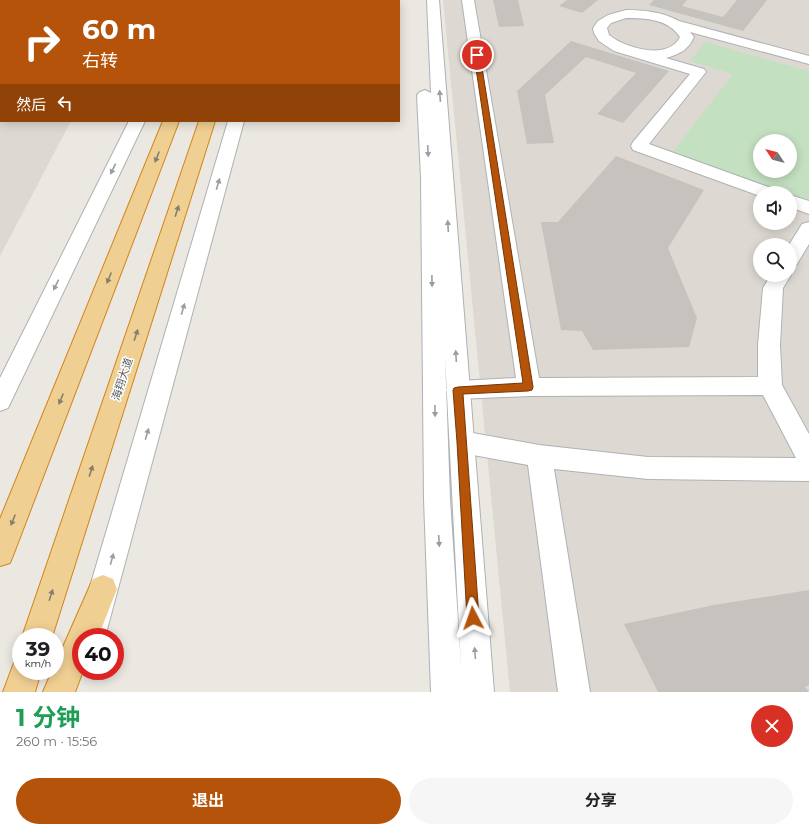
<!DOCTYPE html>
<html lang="zh">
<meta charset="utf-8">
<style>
body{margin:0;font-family:Montserrat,"Noto Sans SC",sans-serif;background:#f6f6f6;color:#202124;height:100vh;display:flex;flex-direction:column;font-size:15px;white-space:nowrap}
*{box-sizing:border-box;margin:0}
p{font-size:13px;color:#757577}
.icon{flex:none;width:22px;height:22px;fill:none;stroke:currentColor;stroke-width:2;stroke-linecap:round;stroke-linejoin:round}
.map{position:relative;height:692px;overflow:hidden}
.panel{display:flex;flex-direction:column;background:#fff;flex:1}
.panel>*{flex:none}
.banner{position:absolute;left:0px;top:0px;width:400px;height:122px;box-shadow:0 2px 10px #0003;background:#b45309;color:#fff;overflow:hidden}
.needle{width:26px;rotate:305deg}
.tools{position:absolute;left:753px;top:134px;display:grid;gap:8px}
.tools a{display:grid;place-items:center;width:44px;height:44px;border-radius:50%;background:#fff;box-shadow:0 2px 10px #0003;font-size:20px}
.speed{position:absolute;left:12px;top:628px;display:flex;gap:8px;font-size:20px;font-weight:700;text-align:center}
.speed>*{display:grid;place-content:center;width:52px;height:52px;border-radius:50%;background:#fff;box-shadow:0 2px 10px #0003;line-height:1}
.speed small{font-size:10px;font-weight:400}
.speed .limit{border:6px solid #d22;background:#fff;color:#111}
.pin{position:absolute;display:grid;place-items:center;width:34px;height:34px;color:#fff;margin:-17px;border:2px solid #fff;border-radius:50%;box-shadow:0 1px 4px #0007}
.me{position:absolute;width:44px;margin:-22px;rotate:356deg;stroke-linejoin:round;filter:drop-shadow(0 0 3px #0008)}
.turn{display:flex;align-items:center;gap:14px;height:84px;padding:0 16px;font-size:18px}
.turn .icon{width:52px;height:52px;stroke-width:2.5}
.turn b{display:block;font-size:28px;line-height:34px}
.then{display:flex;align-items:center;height:38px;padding:0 16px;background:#0003;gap:8px;font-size:15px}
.round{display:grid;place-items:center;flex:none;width:42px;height:42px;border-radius:21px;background:#f6f6f6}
.summary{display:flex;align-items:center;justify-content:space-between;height:68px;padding:0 16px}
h1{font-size:24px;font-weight:700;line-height:30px;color:#1e9e55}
.action{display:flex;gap:8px;margin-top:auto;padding:8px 16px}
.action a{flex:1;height:46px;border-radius:24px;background:#b45309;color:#fff;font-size:16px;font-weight:700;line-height:46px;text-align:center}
.action a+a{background:#f6f6f6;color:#202124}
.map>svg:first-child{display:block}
.education{fill:#ddd9d2;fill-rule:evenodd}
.green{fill:#c3e0c0;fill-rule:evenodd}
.building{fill:#c6c2be}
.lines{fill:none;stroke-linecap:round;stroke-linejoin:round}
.street-casing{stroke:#aeb2b5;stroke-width:2}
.secondary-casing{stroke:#aeb1b5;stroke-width:2}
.highway-casing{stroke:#d28519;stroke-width:2}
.street{fill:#fff;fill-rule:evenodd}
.secondary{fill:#fff;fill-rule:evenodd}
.highway{fill:#f0cf93;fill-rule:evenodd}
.oneway{fill:#9b9ea0}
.oneway2{fill:#867f6f}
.route{fill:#b45309;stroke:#753606}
.labels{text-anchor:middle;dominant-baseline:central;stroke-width:3;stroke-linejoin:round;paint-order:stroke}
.street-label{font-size:11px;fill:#595d60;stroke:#fff}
</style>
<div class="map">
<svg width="809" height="692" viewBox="0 0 809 692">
<rect width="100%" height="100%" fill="#ebe7e1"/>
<path class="education" d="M 443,0 L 809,0 L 809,692 L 510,692 ZM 760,141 L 790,141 L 790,171 L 760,171 ZM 760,193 L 790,193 L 790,223 L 760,223 ZM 760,245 L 790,245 L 790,275 L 760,275 Z
M 0,101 L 1,121 L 71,121 L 0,256 Z"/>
<path class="green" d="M 705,42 L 809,71 L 809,200 L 672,153 L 733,74 L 690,61 ZM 760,141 L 790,141 L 790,171 L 760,171 Z"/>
<path class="building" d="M 493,0 L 518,0 L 524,26 L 499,27 Z
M 567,0 L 598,0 L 582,13 L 559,6 Z
M 654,0 L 687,0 L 682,6 L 723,17 L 737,0 L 767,0 L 743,31 L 649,5 Z
M 571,41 L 669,71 L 623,123 L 597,114 L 636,73 L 586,57 L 545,95 L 554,143 L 527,144 L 517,91 Z
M 616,156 L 704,190 L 668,248 L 697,318 L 689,347 L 593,350 L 582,331 L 561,330 L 541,222 L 558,222 Z
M 809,590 L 809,685 L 805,687 L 809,692 L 658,692 L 624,624 L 714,605 Z"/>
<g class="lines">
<g class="street-casing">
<path id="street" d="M 462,0 L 474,0 L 539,378 L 758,377 L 758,345 L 763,288 L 771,275 L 790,275 L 790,273 L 791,275 L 783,288 L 780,345 L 782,385 L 809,434 L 809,481 L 648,479 L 554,469 L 590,692 L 558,692 L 528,465 L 462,453 L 453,450 L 450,442 L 453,434 L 462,431 L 539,445 L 648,457 L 796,458 L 763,395 L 529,396 L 458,399 L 450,397 L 446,390 L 450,383 L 458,381 L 516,378 Z
M 626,10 C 644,10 663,12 679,21 L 809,56 L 809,64 L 690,32 L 694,37 C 688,50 680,54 666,58 L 704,69 L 706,72 L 649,144 L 774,189 L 777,193 L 760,193 L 760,196 L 633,150 L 631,146 L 633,142 L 690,74 L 614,51 L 599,41 L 594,33 L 593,28 L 598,21 L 608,15 ZM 626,18 C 646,18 668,19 680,37 C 668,61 625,48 609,35 L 607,28 L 611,23 Z
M 790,195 L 809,201 L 809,214 L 790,207 Z
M 809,222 L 809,244 L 797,264 L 790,266 L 789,245 L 802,224 Z"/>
</g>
<g class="secondary-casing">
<path id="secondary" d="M 189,0 L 202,0 L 189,1 Z
M 264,0 L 276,0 L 276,1 L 264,1 Z
M 427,0 L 439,0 L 494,692 L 431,692 L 424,499 L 421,178 L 417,95 L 420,92 L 425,90 L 431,93 ZM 445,356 L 461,666 L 450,499 Z
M 0,6 L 1,6 L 0,15 Z
M 129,121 L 145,121 L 8,408 L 0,411 L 0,378 Z
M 228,121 L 244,121 L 105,637 L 81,637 L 81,648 L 75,637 Z"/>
</g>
<g class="highway-casing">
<path id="highway" d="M 213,0 L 225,0 L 225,1 L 213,1 Z
M 240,0 L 253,0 L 240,1 Z
M 163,121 L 179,121 L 14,553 L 10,563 L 0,566 L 0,519 Z
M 199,121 L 215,121 L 52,637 L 22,637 Z
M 103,575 L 113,579 L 117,589 L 98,637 L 81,637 L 81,671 L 83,671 L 75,692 L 43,692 L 52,671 L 55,671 L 55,665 L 93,579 Z
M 21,658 L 21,671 L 41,671 L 35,692 L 3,692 L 15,660 Z"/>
</g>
<use href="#street" class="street"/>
<use href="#secondary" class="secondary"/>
<use href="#highway" class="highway"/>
</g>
<defs><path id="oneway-solid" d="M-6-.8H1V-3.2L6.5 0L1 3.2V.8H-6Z"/></defs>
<g class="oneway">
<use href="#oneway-solid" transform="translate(440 96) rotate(-94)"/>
<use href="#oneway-solid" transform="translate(428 151) rotate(87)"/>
<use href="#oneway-solid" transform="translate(113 169) rotate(116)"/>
<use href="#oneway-solid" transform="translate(218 184) rotate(-74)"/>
<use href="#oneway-solid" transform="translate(448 226) rotate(-93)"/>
<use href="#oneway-solid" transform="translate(432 281) rotate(89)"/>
<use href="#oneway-solid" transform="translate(56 285) rotate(116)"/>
<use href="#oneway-solid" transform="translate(183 309) rotate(-74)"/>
<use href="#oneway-solid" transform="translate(456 356) rotate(-93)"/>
<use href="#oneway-solid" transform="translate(435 411) rotate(89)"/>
<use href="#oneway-solid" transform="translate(147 434) rotate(-74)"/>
<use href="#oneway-solid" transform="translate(439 541) rotate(87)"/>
<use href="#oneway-solid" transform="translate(112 559) rotate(-74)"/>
<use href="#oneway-solid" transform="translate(475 653) rotate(-94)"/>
</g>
<g class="oneway2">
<use href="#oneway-solid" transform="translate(157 157) rotate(112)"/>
<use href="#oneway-solid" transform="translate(177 211) rotate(-72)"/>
<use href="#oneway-solid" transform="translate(109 278) rotate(112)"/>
<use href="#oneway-solid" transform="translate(136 335) rotate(-72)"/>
<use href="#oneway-solid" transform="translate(61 399) rotate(112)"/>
<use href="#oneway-solid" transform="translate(91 471) rotate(-72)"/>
<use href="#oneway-solid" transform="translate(13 520) rotate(112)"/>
<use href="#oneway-solid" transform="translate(51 595) rotate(-72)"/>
</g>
<path class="route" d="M 477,53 L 480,55 L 533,387 L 532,390 L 528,391 L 463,394 L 479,618 L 477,622 L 473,624 L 469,622 L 467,618 L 457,442 L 453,390 L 454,388 L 458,387 L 523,383 L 474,55 Z"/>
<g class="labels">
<g class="street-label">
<text transform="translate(122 379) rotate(-72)">海翔大道</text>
</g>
</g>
</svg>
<div class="tools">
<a><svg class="needle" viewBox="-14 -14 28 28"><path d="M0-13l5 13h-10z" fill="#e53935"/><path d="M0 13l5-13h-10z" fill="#757577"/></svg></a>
<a><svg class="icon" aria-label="sound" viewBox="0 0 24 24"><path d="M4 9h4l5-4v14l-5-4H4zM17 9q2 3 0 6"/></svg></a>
<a><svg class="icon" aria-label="search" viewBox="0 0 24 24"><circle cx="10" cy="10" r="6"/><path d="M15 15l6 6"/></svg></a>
</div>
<div class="speed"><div>39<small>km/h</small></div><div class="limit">40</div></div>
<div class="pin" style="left:477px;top:55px;background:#d93025"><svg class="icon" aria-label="arrive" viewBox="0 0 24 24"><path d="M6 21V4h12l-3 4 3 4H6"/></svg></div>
<svg class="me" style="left:473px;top:618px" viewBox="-20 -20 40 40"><path d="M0-17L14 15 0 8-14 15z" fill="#b45309" stroke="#fff" stroke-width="4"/></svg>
<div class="banner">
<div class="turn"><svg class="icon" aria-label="right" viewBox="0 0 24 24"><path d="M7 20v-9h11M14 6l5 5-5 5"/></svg><div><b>60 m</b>右转</div></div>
<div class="then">然后<svg class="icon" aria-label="left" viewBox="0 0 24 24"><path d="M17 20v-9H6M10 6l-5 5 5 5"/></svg></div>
</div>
</div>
<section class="panel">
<div class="summary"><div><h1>1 分钟</h1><p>260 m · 15:56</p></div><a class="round" style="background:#d93025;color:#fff"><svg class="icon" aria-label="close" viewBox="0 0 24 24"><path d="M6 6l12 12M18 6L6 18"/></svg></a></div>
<div class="action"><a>退出</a><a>分享</a></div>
</section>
